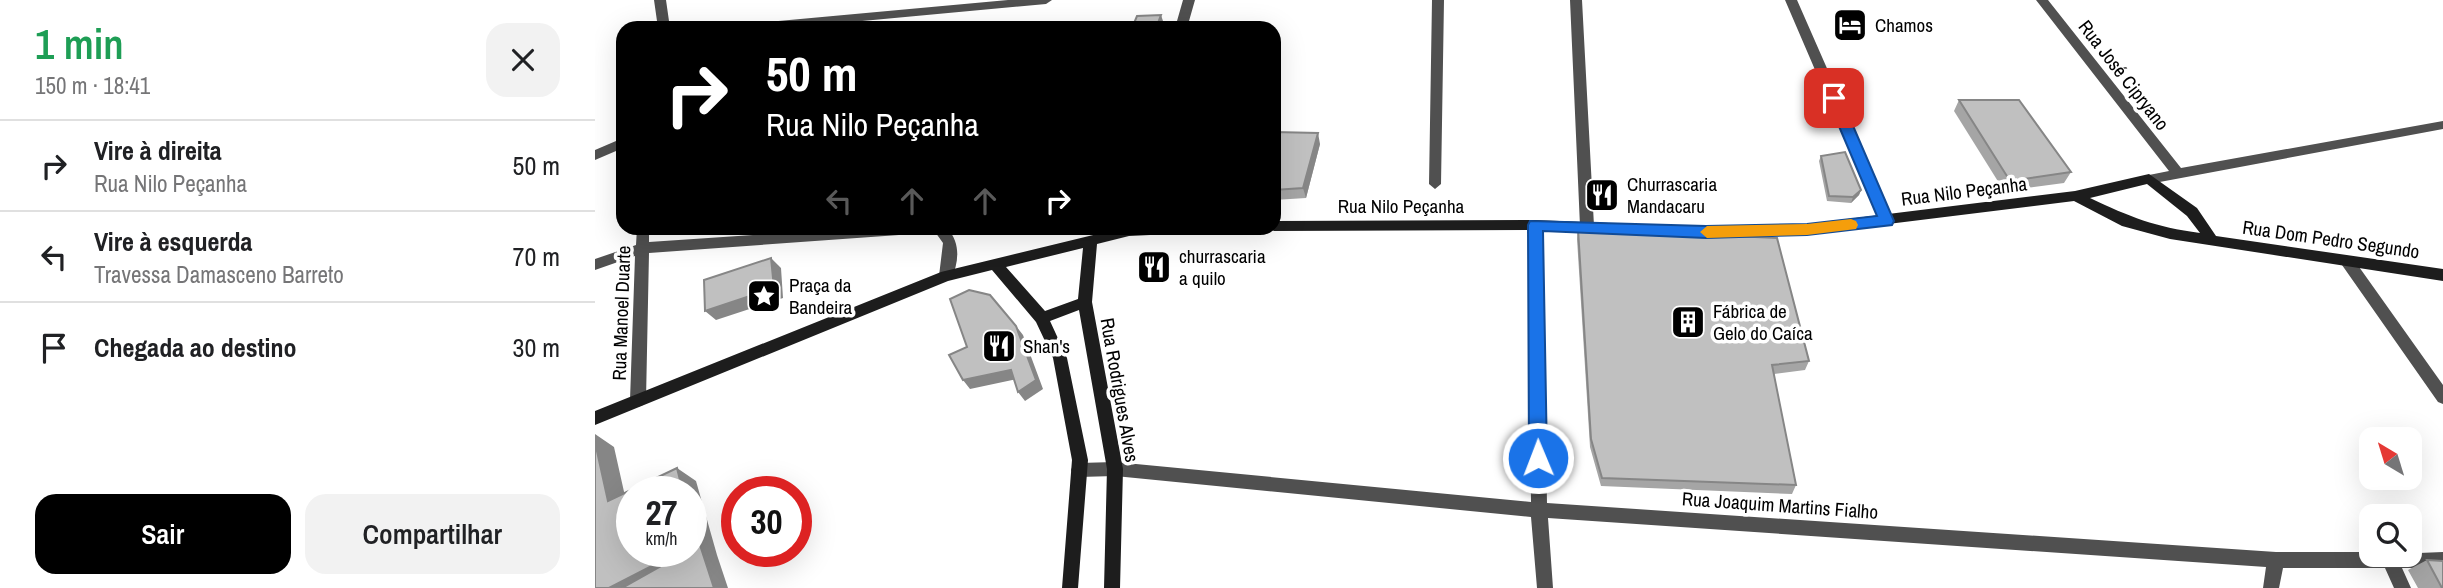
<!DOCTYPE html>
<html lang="pt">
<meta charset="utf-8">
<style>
body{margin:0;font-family:"Archivo Narrow",sans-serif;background:#f2f2f2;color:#202124;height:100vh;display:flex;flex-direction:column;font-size:26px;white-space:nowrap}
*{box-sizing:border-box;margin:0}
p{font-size:23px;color:#757577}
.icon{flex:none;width:38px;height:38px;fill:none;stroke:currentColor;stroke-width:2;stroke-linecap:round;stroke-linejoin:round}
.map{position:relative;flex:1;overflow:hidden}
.details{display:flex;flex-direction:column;background:#fff;width:595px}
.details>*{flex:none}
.guide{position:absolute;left:21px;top:21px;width:665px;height:214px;border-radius:21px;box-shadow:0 7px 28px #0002;background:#000;color:#fff;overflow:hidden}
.needle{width:46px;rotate:322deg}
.controls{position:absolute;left:1764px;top:427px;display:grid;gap:14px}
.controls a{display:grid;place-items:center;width:63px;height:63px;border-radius:14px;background:#fff;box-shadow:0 7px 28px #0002;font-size:35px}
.speed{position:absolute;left:21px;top:476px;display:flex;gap:14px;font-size:35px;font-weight:700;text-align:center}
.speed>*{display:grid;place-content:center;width:91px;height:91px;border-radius:50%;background:#fff;box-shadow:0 7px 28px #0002;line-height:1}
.speed small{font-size:18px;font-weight:400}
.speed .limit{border:10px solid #d22;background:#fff;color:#111}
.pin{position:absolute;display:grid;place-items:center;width:60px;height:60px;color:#fff;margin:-30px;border-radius:14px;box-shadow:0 4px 10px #0006}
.me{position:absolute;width:77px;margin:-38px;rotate:359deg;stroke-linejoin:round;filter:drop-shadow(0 0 5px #0008)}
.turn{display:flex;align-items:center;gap:24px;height:147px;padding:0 35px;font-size:32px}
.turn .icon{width:91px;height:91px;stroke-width:2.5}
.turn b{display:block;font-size:49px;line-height:60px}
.lanes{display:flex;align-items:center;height:66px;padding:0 35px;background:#0003;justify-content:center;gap:35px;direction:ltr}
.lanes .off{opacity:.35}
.round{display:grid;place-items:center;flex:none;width:74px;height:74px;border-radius:21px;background:#f2f2f2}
.head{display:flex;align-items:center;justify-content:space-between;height:119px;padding:0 35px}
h1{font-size:42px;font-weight:600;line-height:52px;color:#1e9e55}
.button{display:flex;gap:14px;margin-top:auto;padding:14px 35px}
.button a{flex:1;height:80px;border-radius:21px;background:#000;color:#fff;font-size:28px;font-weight:600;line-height:80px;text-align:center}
.button a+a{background:#f2f2f2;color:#202124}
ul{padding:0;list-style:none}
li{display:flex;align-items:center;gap:21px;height:91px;padding:0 35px;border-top:2px solid #e0e0e0}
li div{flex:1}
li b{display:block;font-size:26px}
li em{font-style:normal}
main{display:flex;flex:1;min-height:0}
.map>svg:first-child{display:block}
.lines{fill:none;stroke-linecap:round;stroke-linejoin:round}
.minor{fill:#505050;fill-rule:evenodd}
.secondary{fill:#1d1d1d;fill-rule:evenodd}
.wall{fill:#a5a5a5}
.shaded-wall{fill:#868686}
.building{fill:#c0c0c0;stroke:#868686;stroke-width:2}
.route{fill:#1a73e8;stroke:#114b97;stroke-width:2}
.slow{fill:#f59e0b}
.labels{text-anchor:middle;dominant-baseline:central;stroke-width:7;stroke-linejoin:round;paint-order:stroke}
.poi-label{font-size:19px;fill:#000;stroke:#fff;text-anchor:start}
.street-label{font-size:19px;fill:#000;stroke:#fff}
</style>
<main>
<section class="details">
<div class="head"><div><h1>1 min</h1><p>150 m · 18:41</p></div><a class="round"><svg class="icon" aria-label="close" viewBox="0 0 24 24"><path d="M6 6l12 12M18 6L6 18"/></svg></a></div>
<ul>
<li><svg class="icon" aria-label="right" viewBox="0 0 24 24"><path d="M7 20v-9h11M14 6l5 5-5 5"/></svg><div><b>Vire à direita</b><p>Rua Nilo Peçanha</p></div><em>50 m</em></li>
<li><svg class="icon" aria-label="left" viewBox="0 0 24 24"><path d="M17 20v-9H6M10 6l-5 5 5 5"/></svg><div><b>Vire à esquerda</b><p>Travessa Damasceno Barreto</p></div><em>70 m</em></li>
<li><svg class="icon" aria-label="arrive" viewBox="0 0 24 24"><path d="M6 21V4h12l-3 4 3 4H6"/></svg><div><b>Chegada ao destino</b></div><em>30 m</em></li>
</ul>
<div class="button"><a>Sair</a><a>Compartilhar</a></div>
</section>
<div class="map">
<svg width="1848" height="588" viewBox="0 0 1848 588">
<rect width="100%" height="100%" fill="#fff"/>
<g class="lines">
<path class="minor" d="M 59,0 L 71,0 L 75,28 L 63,28 Z
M 413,0 L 457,0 L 451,4 L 192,28 L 146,28 L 152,24 Z
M 588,0 L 600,0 L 592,28 L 580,28 Z
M 837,0 L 849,0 L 846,184 L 840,189 L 834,184 Z
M 975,0 L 987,0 L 999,226 L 992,231 L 985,226 Z
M 1190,0 L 1202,0 L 1299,221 L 1297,225 L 1292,226 L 1285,221 Z
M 1441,0 L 1453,0 L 1586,168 L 1848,121 L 1848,129 L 1554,184 L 1549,182 L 1548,179 L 1549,176 L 1574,171 Z
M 28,138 L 28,148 L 0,160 L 0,150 Z
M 940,220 L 947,225 L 952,503 L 1681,552 L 1776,552 L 1776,555 L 1848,552 L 1848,568 L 1807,568 L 1816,588 L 1799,588 L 1790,568 L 1688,568 L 1684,588 L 1668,588 L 1671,567 L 953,518 L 958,588 L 942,588 L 936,517 L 520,476 L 484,477 L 478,475 L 476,470 L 478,465 L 484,463 L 520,462 L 936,502 L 933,225 Z
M 42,228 L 54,228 L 54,242 L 265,228 L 352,228 C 366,243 364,262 356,280 L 346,280 L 344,276 L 348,243 L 338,229 L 332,233 L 54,253 L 51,400 L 48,405 L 43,407 L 38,405 L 35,400 L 40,256 L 0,270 L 0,259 L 41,245 Z
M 1752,256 L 1757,257 L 1848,385 L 1848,404 L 1843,402 L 1747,265 L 1745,261 L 1747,257 Z"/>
<path class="secondary" d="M 1554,174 L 1602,208 L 1621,236 L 1848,269 L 1848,281 L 1575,239 L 1527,226 L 1479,201 L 1212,234 L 1111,237 L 940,230 L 679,231 L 673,228 L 679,228 L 679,221 L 940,220 L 1111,227 L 1212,224 L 1480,191 ZM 1552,184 L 1592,216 L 1605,233 C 1560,227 1535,217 1495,198 Z
M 527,228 L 604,228 L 597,233 L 534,236 L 502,244 L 497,302 L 528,469 L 525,588 L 509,588 L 512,469 L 484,310 L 455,321 L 472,358 L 493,460 L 483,588 L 467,588 L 477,460 L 458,358 L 441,322 L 397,270 L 353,281 L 0,425 L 0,411 L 346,272 ZM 488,248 L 483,299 L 450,311 L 411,267 Z"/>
</g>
<path class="wall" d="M 1364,100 L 1476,172 L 1469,183 L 1409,191 L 1359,111 Z
M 679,132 L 725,144 L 711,198 L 679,200 Z
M 1226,156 L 1266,190 L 1264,195 L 1256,203 L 1232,201 L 1224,161 Z
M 983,229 L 1214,361 L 1210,370 L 1179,374 L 1201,485 L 1197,494 L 1006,486 L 995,447 L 982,239 Z
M 1832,560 L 1848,588 L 1823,588 L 1813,570 Z"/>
<path class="shaded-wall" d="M 566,15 L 568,21 L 566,28 L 561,28 Z
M 723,133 L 725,144 L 711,198 L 708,188 Z
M 1266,190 L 1264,195 L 1256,203 L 1258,197 Z
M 176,258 L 186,268 L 188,298 L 121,320 L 110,311 Z
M 421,326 L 428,335 L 448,389 L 430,401 L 423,392 Z
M 416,370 L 422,379 L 375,389 L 368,380 Z
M 0,434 L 19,447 L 34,514 L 13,501 L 0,442 Z
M 82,468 L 101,481 L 122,555 L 133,588 L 14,588 L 86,551 L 96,551 L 96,492 L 88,492 Z"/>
<path class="building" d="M 566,15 L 561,28 L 537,28 L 542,16 Z
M 1364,100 L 1424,100 L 1476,172 L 1415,181 Z
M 679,132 L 723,133 L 708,188 L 679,190 Z
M 1250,152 L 1266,190 L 1258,197 L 1234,196 L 1226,156 Z
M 983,229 L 1182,238 L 1214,361 L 1177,365 L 1201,485 L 1007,478 L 996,439 Z
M 176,258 L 179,288 L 110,311 L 109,280 Z
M 374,290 L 395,295 L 421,326 L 441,380 L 423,392 L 416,370 L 368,380 L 354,355 L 372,347 L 355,299 Z
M 0,442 L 13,501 L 82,468 L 88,492 L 37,492 L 37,551 L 86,551 L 14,588 L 0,588 Z
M 96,521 L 102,543 L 96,546 Z
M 105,545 L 119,588 L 27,588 L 93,551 L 96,551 L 96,550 Z
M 1832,560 L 1848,561 L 1848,588 L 1847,588 Z"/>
<path class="route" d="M 1239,93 L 1246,98 L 1299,221 L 1297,225 L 1212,235 L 1111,238 L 948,231 L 952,458 L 949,463 L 943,466 L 937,463 L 934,458 L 933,225 L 935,221 L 1111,226 L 1212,224 L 1282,216 L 1232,98 Z"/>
<path class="slow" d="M 1256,219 L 1261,221 L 1263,225 L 1261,229 L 1212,235 L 1112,238 L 1105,232 L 1112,226 L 1212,224 Z"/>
<defs>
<g id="hotel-square" transform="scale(1.75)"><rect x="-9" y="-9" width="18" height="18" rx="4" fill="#000" stroke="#fff"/><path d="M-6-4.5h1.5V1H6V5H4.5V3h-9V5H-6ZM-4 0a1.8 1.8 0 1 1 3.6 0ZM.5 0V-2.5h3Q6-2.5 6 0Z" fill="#fff"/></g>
<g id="restaurant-square" transform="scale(1.75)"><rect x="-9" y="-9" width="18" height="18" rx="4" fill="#000" stroke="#fff"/><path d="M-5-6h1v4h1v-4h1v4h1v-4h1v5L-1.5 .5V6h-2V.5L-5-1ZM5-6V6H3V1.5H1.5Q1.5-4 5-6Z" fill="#fff"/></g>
<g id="sight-square" transform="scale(1.75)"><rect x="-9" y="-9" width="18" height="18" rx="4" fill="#000" stroke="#fff"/><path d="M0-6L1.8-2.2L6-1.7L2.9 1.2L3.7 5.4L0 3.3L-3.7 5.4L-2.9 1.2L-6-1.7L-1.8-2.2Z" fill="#fff"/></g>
<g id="building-square" transform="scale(1.75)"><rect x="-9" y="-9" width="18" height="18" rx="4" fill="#000" stroke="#fff"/><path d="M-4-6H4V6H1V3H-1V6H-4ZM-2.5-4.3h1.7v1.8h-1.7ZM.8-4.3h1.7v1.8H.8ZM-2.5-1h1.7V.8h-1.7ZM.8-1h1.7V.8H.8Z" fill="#fff"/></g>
</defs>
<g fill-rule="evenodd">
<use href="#hotel-square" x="1255" y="25"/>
<use href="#restaurant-square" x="1007" y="195"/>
<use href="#restaurant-square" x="559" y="267"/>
<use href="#sight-square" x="169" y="296"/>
<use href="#building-square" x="1093" y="322"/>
<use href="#restaurant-square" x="404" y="346"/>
</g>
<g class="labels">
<g class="poi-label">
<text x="1280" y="25">Chamos</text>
<text x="1032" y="184">Churrascaria<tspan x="1032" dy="22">Mandacaru</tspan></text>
<text x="584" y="256">churrascaria<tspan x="584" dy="22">a quilo</tspan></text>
<text x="194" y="285">Praça da<tspan x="194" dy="22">Bandeira</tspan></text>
<text x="1118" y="311">Fábrica de<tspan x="1118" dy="22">Gelo do Caíca</tspan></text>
<text x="428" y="346">Shan's</text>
</g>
<g class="street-label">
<text transform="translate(1529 75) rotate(52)">Rua José Cipryano</text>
<text transform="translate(1369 191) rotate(-7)">Rua Nilo Peçanha</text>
<text x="806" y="206">Rua Nilo Peçanha</text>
<text transform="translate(1736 239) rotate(8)">Rua Dom Pedro Segundo</text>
<text transform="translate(26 313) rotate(-88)">Rua Manoel Duarte</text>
<text transform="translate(525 390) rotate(80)">Rua Rodrigues Alves</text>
<text transform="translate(1185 505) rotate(4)">Rua Joaquim Martins Fialho</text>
</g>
</g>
</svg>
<div class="controls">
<a><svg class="needle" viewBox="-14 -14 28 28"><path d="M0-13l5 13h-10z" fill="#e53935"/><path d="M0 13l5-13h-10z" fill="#757577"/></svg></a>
<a><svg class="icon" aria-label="search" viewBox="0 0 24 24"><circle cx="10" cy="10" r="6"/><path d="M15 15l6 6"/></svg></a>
</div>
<div class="speed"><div>27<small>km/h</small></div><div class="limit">30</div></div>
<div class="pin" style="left:1239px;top:98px;background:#d93025"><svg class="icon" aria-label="arrive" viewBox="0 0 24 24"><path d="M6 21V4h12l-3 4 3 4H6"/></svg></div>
<svg class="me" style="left:943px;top:458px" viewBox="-20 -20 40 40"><circle r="17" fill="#1a73e8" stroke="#fff" stroke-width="3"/><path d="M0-11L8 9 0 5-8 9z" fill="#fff"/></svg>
<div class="guide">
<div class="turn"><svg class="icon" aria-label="right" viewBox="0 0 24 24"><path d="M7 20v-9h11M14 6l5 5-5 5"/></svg><div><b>50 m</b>Rua Nilo Peçanha</div></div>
<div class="lanes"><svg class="icon off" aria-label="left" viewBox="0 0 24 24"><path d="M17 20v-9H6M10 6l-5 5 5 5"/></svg><svg class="icon off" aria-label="ahead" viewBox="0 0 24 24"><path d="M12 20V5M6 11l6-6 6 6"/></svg><svg class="icon off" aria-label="ahead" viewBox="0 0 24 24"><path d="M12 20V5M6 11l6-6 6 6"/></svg><svg class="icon" aria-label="right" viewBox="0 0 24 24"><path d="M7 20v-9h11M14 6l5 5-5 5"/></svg></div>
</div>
</div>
</main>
